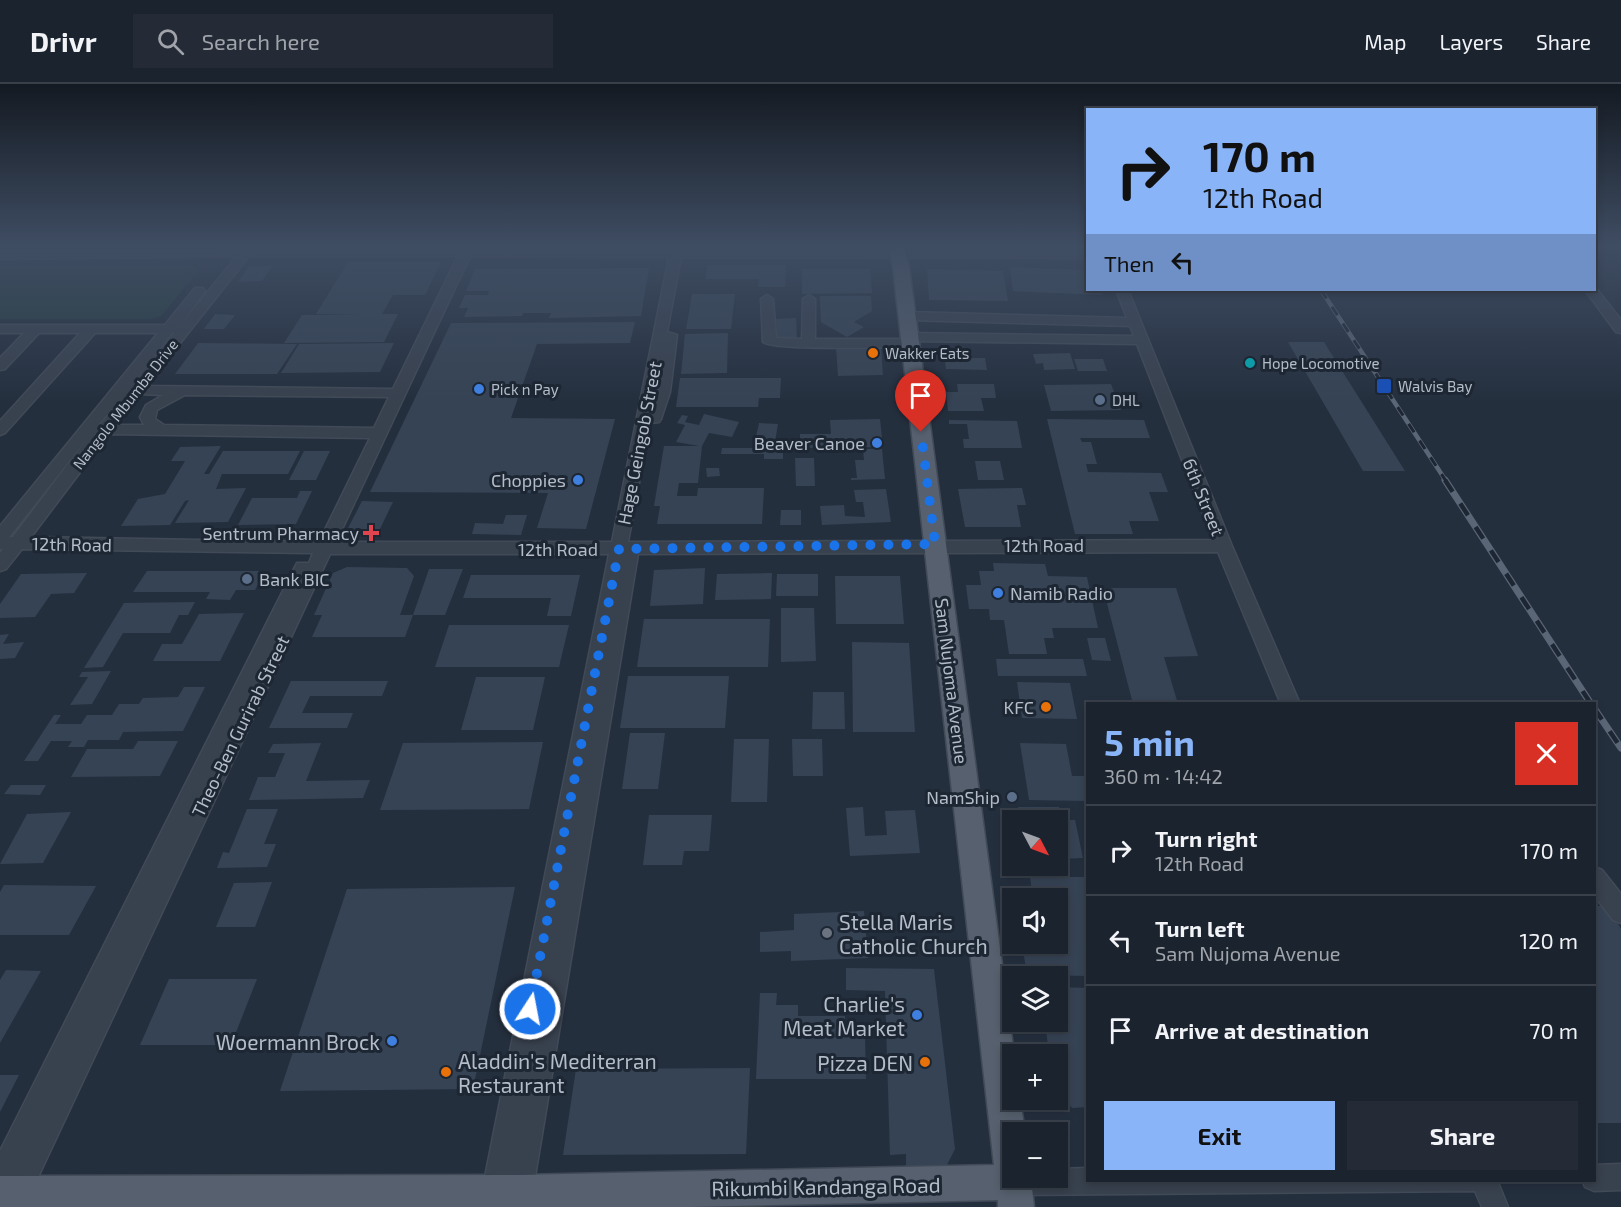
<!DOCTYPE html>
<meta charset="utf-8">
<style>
body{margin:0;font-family:"Exo 2",sans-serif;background:#242b36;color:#f1f3f6;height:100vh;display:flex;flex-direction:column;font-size:22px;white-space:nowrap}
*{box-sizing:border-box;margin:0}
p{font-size:20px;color:#a0a4aa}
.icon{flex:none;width:33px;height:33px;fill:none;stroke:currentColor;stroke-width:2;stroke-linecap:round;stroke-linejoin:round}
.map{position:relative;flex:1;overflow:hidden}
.drawer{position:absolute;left:1086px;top:618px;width:510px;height:480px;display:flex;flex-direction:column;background:#1b232e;border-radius:0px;box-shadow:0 3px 9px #0003,0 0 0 2px #39404a}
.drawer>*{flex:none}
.top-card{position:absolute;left:1086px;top:24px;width:510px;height:183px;border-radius:0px;box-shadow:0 3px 9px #0003,0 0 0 2px #39404a;background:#8ab4f8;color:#111;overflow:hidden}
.needle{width:39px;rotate:131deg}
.tools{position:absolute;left:1002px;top:726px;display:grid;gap:12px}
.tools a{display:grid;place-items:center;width:66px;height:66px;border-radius:0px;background:#1b232e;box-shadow:0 3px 9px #0003,0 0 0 2px #39404a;font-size:30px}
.pin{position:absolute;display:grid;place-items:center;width:51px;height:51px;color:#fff;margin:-62px -26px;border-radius:50% 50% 50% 0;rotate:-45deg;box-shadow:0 0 6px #0007}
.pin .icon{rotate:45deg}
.me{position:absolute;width:66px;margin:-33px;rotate:11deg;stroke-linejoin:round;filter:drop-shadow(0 0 4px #0008)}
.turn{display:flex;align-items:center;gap:21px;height:126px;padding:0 18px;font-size:27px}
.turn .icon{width:78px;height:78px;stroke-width:2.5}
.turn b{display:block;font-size:42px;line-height:51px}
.then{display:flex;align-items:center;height:57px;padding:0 18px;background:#0003;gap:12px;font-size:22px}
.round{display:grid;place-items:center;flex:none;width:63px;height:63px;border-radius:0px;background:#242b36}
.head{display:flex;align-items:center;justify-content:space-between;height:102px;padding:0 18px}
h1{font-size:36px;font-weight:700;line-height:45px;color:#8ab4f8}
.primary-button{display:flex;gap:12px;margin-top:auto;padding:12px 18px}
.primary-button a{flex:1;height:69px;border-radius:0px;background:#8ab4f8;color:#111;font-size:24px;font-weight:700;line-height:69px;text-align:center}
.primary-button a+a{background:#242b36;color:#f1f3f6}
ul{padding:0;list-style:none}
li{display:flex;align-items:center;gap:18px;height:90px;padding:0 18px;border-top:2px solid #39404a}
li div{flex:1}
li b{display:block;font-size:22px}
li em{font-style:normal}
header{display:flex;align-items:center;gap:36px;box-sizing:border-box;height:84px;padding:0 30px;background:#1b232e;border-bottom:2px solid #39404a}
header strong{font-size:28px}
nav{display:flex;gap:33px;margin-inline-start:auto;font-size:21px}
.search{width:420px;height:54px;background:#242b36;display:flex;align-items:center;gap:15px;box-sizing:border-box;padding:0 21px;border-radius:0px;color:#a0a4aa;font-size:22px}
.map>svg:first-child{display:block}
.green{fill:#263c3f}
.building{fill:#364354}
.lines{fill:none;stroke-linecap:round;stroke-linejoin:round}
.minor-casing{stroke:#414a57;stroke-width:3}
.major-casing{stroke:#414a57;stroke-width:3}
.minor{fill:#38414e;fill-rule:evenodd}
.major{fill:#56606e;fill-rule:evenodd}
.rail-far1-casing{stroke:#5a6575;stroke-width:4.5}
.rail-casing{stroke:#5a6575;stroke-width:7}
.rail-far1{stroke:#1d2633;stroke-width:3;stroke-dasharray:10;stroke-linecap:butt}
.rail{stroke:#1d2633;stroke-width:4.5;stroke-dasharray:14;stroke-linecap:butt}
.route{stroke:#1a73e8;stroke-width:10;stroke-dasharray:0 18}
.food-dot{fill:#e8710a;stroke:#1d2633;stroke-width:2}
.culture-dot{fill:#0f9aa8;stroke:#1d2633;stroke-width:2}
.transit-dot{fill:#1a4fb4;stroke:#1d2633;stroke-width:2}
.shop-dot{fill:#3f7fe0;stroke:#1d2633;stroke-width:2}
.service-dot{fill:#5c6f8a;stroke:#1d2633;stroke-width:2}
.health-dot{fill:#e0444e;stroke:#1d2633;stroke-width:2}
.worship-dot{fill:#6b7280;stroke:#1d2633;stroke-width:2}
.labels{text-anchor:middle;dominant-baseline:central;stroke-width:6;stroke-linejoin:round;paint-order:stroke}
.far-poi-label{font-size:15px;fill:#b4bcc9;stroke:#1d2633;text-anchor:start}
.far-street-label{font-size:15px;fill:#b4bcc9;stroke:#1d2633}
.street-label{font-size:18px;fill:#b4bcc9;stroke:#1d2633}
.poi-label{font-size:18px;fill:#b4bcc9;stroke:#1d2633;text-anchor:end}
.near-poi-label{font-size:21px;fill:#b4bcc9;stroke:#1d2633;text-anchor:end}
.near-street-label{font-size:21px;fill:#b4bcc9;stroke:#1d2633}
</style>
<header>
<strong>Drivr</strong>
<div class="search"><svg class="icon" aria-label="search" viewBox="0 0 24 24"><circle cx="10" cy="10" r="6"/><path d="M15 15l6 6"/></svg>Search here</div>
<nav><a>Map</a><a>Layers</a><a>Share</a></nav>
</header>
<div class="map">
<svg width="1621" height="1123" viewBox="0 0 1621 1123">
<rect width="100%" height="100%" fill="#242f3e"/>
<path class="green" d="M 0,181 L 191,181 L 199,186 L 161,232 L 151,235 L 0,235 Z"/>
<path class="building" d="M 700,161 L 789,161 L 789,163 L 699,163 Z
M 966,161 L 1002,161 L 1003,164 L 962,165 Z
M 1014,161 L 1040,161 L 1043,166 L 1015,166 Z
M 348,178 L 441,178 L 425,211 L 393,211 L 382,230 L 398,230 L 384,258 L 284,259 L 302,231 L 359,231 L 316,230 Z
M 707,181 L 786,181 L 785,203 L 758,203 L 759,195 L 706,195 Z
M 249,182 L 272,182 L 262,197 L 238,198 Z
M 1010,183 L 1088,186 L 1088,206 L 1101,206 L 1102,211 L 1013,207 Z
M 649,184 L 641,232 L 549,234 L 551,229 L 523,229 L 522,232 L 464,233 L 468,224 L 459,224 L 465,211 L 488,211 L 489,207 L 466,207 L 475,185 Z
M 802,185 L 870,185 L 872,209 L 802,210 Z
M 927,185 L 1003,187 L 1008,217 L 929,216 Z
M 692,210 L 735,210 L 731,245 L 686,245 Z
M 820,212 L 871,212 L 872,227 L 854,238 L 864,243 L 847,253 L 821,238 Z
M 215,230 L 235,231 L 224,245 L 204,245 Z
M 796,234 L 797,256 L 777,256 L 776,235 Z
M 635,238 L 630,259 L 537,260 L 511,334 L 615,335 L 586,445 L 537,444 L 548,409 L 370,408 L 451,239 Z
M 728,249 L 727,289 L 681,290 L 685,250 Z
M 1288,258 L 1324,258 L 1405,387 L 1363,387 Z
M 198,259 L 297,260 L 277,290 L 175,290 Z
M 394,259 L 380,288 L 281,289 L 299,260 Z
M 836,263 L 881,263 L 883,291 L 838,292 Z
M 944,269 L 960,269 L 961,274 L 985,274 L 987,286 L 946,285 Z
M 1070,269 L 1075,285 L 1044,286 L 1043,279 L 1036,280 L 1033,270 Z
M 1074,275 L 1103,275 L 1107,287 L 1078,287 Z
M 680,294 L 781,294 L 780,314 L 759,314 L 758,323 L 676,323 Z
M 957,300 L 994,300 L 996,314 L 981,314 L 984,327 L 948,327 L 946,308 L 958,308 Z
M 1111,300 L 1121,326 L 1051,327 L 1044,301 Z
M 704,330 L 739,338 L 732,353 L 709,349 L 702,362 L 698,399 L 679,399 L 677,412 L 697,412 L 698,404 L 764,404 L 762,440 L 657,440 L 660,422 L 654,422 L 664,362 L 699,362 L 676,358 L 685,341 L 677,339 L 682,331 L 688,332 L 685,338 L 699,341 Z
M 880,335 L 883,363 L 800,364 L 800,350 L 831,350 L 830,336 Z
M 1047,335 L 1144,336 L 1150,354 L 1080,354 L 1082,358 L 1091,358 L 1097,380 L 1086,380 L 1088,388 L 1161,389 L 1168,408 L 1149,408 L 1159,437 L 1129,437 L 1133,450 L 1075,450 Z
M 949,336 L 1017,337 L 1022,364 L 964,364 L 963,355 L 969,355 L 967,340 L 949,340 Z
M 759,339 L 778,340 L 774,364 L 754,362 Z
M 221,362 L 204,390 L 209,390 L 223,367 L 300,367 L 288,390 L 222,390 L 216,405 L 246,404 L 228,438 L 175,439 L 189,416 L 185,417 L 170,441 L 121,442 L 138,415 L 165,410 L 185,377 L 171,377 L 180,363 Z
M 722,364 L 783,364 L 783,375 L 764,375 L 764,370 L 721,370 Z
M 863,365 L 882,365 L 885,395 L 851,396 L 851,394 L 857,394 L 855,376 L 864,376 Z
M 304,367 L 330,367 L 316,396 L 289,396 Z
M 795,374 L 814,374 L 815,402 L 796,402 Z
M 975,377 L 1000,377 L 1004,396 L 978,396 Z
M 706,384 L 719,384 L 720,392 L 707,393 Z
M 1022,404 L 1026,421 L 1017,421 L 1021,443 L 965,443 L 958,405 Z
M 886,405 L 891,438 L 822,441 L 820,422 L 844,421 L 845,432 L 865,433 L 863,418 L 856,418 L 854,406 Z
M 300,407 L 312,407 L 296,440 L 238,441 L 252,414 L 297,414 Z
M 362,417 L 393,418 L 378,449 L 346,448 Z
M 781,426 L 801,426 L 801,441 L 780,441 Z
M 506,431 L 527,431 L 521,451 L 472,450 L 475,439 L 503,440 Z
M 993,479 L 1045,480 L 1048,492 L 1087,493 L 1098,544 L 1052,544 L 1054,554 L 1044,554 L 1047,570 L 1009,570 L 1004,536 L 990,536 L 989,525 L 969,525 L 966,501 L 981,501 L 979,487 L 994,487 Z
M 347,483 L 407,484 L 414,492 L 400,531 L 413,531 L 405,553 L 312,553 L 322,531 L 314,531 L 333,489 Z
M 705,484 L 703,520 L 650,522 L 654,486 Z
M 429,485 L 463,485 L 445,531 L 413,531 Z
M 147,487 L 265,487 L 255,506 L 236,506 L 230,516 L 206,515 L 210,508 L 133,508 Z
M 87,489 L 74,509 L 51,510 L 35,533 L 0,534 L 0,520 L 21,490 Z
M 772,489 L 771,515 L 715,516 L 717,490 Z
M 777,490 L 818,490 L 818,512 L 776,512 Z
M 471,491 L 580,491 L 571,532 L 547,532 L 551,514 L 463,514 Z
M 835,492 L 900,492 L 904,540 L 836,540 Z
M 1103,504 L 1176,504 L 1198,572 L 1164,573 L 1178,620 L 1133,620 Z
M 195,518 L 188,531 L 179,531 L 170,549 L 123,549 L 103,583 L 84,584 L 124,519 Z
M 781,524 L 814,524 L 816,577 L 781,578 Z
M 244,529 L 220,577 L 153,577 L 162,560 L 182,560 L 199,530 Z
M 644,535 L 770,535 L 768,583 L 637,583 Z
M 449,541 L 569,541 L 559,583 L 435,583 Z
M 9,550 L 3,560 L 24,558 L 15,574 L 0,575 L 0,551 Z
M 1087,554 L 1105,554 L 1111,577 L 1092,576 Z
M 852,558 L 909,559 L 915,648 L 853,648 Z
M 996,575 L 1083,575 L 1087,592 L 998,592 Z
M 111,587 L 92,620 L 70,621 L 88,593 L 79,593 L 82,588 Z
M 628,592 L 729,592 L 725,644 L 620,644 Z
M 476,593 L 545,593 L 533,646 L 461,646 Z
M 291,597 L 388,597 L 382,612 L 310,612 L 302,629 L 353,629 L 347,644 L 269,644 Z
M 1017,598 L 1070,599 L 1077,635 L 1022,634 Z
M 184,603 L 205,603 L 183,647 L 123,648 L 119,656 L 88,656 L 84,663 L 68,663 L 72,657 L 51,657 L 38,677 L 24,677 L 54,631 L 61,631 L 55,640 L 81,640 L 87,631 L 112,631 L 119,620 L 139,620 L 143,614 L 178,613 Z
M 813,608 L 844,608 L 845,645 L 812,645 Z
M 630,649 L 665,649 L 658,705 L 622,705 Z
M 734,655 L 769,655 L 767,718 L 731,718 Z
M 792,655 L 822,655 L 823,692 L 793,692 Z
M 138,657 L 178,657 L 160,692 L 71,693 L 87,665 L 133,665 Z
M 543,658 L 529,725 L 380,726 L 403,659 Z
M 321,659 L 306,697 L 370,696 L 363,714 L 249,716 L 258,693 L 275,693 L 285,669 L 268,669 L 273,660 Z
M 1020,659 L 1066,660 L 1072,692 L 1084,692 L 1088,717 L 1029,716 Z
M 11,701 L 46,701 L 40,711 L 4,710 Z
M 863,723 L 865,752 L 887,751 L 885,727 L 915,726 L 920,769 L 850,772 L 846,724 Z
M 1018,723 L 1059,723 L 1062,736 L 1075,736 L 1083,774 L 1058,775 L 1058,736 L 1020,736 Z
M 247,725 L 278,725 L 264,760 L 276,760 L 267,783 L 217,784 L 223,768 L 229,769 Z
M 71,728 L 43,779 L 0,780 L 27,730 Z
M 649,731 L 712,731 L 709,767 L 684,767 L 682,781 L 643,781 Z
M 1030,793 L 1088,793 L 1088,892 L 1027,891 L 1022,860 L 1058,860 L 1058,814 L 1033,814 Z
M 272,798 L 255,843 L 216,843 L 234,799 Z
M 4,801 L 96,802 L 69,851 L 0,851 L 0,808 Z
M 515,803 L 473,1005 L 280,1007 L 347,805 Z
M 1594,822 L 1608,822 L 1621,845 L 1621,1039 L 1594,1039 Z
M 864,827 L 868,874 L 791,877 L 791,867 L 760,868 L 760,848 L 794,846 L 794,830 Z
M 846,884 L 934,885 L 955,1065 L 946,1083 L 906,1082 L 906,1070 L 890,1071 L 885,907 L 846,906 Z
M 6,886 L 41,887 L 0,959 L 0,896 Z
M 169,895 L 257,895 L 231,961 L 140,961 Z
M 1058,903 L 1088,904 L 1088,1023 L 1072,1024 L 1058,1007 L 1058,970 L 1049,970 L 1045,938 L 1058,938 Z
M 760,909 L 777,909 L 776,921 L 798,921 L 798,932 L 845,932 L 845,951 L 865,952 L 866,995 L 756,995 Z
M 750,984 L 746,1070 L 563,1071 L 576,985 Z
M 0,991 L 19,991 L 0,1028 Z"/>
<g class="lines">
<g class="minor-casing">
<path id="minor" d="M 246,161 L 256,161 L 255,165 L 461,165 L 463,161 L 475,161 L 473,165 L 670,165 L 671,161 L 683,161 L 682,166 L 1088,166 L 1088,174 L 681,173 L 667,248 L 677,251 L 670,308 L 661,335 L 659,338 L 650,339 L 628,458 L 1213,456 L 1137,260 L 914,257 L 914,262 L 909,263 C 888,263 773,267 763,258 L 761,215 L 767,211 L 773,215 L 776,254 L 802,255 L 803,215 L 809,211 L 815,215 L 815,255 L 904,255 L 904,250 L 909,249 L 1134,252 L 1130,242 L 906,236 L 900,232 L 906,228 L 1127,234 L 1116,206 L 1128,206 L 1232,462 L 1300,620 L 1281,620 L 1218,468 L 638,470 L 530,1123 L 479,1123 L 609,470 L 330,470 L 24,1123 L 0,1123 L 4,1107 L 0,1108 L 0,1067 L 295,483 L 297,479 L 309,479 L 313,469 L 22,465 L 6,485 L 0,487 L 0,469 L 3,465 L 0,465 L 0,442 L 158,249 L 95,249 L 5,349 L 0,351 L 0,337 L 80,249 L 39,249 L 5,285 L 0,286 L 0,274 L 24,249 L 0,249 L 0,241 L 165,241 L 195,204 L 203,204 L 205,207 L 180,242 L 237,172 L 0,175 L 0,167 L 202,167 L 243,165 ZM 249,172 L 458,172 L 393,305 L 146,302 ZM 470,172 L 669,173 L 612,458 L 336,458 ZM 172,249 L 174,249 L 130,302 ZM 124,310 L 101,340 L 99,340 ZM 139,310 L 163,311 L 146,321 L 140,333 L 144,341 L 116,341 ZM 185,311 L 389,313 L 374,344 L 164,341 L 155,335 L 157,326 ZM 93,347 L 13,453 L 9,453 ZM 109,350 L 370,354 L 319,458 L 31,453 Z
M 1595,203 L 1621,236 L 1621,249 L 1616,248 L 1585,206 Z
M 1594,783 L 1602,786 L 1621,810 L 1621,839 L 1613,836 L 1594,811 Z
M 1621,1080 L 1621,1106 L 1594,1107 L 1585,1103 L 1582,1096 L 1594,1096 L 1594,1081 Z
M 1088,1084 L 1088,1096 L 1497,1096 L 1508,1123 L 1482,1123 L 1475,1107 L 1014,1111 L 1005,1107 L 1001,1098 L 1005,1089 L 1012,1085 L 1012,1094 L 1058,1094 L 1058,1085 Z"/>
</g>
<g class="major-casing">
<path id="major" d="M 888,161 L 903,161 L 909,183 L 1014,970 L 1012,1016 L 1020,1016 L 1025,1048 L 1012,1048 L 1012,1094 L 1031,1094 L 1034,1123 L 998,1123 L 998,1116 L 690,1123 L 0,1123 L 0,1092 L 520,1091 L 994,1081 L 893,183 Z"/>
</g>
<use href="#minor" class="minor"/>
<use href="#major" class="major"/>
<g class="rail-far1-casing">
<path id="rail-far1" d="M 1321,206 L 1446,397"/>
</g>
<g class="rail-casing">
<path id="rail" d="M 1445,396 L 1591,620
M 1594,624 L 1621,664"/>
</g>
<use href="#rail-far1" class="rail-far1"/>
<use href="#rail" class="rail"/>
</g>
<linearGradient id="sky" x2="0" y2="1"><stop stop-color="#141a22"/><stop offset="0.51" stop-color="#3f4d63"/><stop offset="1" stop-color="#3f4d63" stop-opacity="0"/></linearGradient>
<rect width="1621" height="318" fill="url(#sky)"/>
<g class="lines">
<path class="route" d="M 530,925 L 619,465 L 935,460 L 921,348"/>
</g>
<g class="food-dot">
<circle cx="873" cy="269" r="6"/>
<circle cx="1046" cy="623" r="6"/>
<circle cx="925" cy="978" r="6"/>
<circle cx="446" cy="988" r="6"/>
</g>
<circle class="culture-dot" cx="1250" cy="279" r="6"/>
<rect class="transit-dot" x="1376" y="294" width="16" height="16" rx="3"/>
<g class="shop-dot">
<circle cx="479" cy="305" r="6"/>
<circle cx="877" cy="359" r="6"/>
<circle cx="578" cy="396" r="6"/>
<circle cx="998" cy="509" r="6"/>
<circle cx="917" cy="931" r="6"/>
<circle cx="392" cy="957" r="6"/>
</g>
<g class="service-dot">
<circle cx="1100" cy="316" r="6"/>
<circle cx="247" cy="495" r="6"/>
<circle cx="1012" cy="713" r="6"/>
</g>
<path class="health-dot" d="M368 440h6v6h6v6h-6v6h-6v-6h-6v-6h6z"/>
<circle class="worship-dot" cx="827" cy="849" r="6"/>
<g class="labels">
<g class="far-poi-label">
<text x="885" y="269">Wakker Eats</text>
<text x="1262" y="279">Hope Locomotive</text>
<text x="1398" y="302">Walvis Bay</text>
<text x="491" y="305">Pick n Pay</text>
<text x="1112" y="316">DHL</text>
</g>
<g class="far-street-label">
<text transform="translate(125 320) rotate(-52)">Nangolo Mbumba Drive</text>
</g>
<g class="street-label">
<text transform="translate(639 359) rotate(-79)">Hage Geingob Street</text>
<text transform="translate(1204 413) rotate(68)">6th Street</text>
<text transform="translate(72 460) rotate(1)">12th Road</text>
<text x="1044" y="461">12th Road</text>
<text x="558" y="465">12th Road</text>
<text transform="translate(952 597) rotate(83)">Sam Nujoma Avenue</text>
<text transform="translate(240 642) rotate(-64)">Theo-Ben Gurirab Street</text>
</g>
<g class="poi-label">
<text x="865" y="359">Beaver Canoe</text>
<text x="566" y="396">Choppies</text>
<text x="359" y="449">Sentrum Pharmacy</text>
<text x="259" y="495" text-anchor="start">Bank BIC</text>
<text x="1010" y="509" text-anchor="start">Namib Radio</text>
<text x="1034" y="623">KFC</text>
<text x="1000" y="713">NamShip</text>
</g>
<g class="near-poi-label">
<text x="839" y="837" text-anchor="start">Stella Maris<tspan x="839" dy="24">Catholic Church</tspan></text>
<text x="905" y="919">Charlie's<tspan x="905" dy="24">Meat Market</tspan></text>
<text x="380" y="957">Woermann Brock</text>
<text x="458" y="976" text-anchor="start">Aladdin's Mediterran<tspan x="458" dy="24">Restaurant</tspan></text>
<text x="913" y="978">Pizza DEN</text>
</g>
<g class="near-street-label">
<text transform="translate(826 1102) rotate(-1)">Rikumbi Kandanga Road</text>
</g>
</g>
</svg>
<div class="tools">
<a><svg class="needle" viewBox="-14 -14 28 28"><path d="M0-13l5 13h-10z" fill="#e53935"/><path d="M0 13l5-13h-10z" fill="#a0a4aa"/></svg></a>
<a><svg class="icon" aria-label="sound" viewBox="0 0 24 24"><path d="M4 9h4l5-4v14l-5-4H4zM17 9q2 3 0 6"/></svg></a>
<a><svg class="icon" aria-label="layers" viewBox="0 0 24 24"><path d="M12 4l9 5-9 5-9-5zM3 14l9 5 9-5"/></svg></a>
<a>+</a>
<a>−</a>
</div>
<div class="pin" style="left:921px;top:348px;background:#d93025"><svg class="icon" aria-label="arrive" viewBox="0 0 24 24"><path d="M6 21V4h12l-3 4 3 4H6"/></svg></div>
<svg class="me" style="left:530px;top:925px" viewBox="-20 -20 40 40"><circle r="17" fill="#1a73e8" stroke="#fff" stroke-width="3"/><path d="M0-11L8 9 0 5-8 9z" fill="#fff"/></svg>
<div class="top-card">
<div class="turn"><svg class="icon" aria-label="right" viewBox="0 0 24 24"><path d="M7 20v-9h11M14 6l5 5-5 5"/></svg><div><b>170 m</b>12th Road</div></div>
<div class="then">Then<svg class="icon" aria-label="left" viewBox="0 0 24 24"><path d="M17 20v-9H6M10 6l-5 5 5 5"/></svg></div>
</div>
<section class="drawer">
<div class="head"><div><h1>5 min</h1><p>360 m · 14:42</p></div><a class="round" style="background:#d93025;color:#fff"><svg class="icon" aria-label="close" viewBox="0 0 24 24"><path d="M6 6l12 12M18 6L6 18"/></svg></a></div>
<ul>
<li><svg class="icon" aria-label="right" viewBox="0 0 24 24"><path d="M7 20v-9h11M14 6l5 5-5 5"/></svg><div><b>Turn right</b><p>12th Road</p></div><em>170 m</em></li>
<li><svg class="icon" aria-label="left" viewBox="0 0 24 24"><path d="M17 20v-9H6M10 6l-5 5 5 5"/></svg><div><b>Turn left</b><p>Sam Nujoma Avenue</p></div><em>120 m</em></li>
<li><svg class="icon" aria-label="arrive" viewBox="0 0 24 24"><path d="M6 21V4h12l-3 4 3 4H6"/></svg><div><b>Arrive at destination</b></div><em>70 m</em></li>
</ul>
<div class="primary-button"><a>Exit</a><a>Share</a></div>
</section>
</div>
